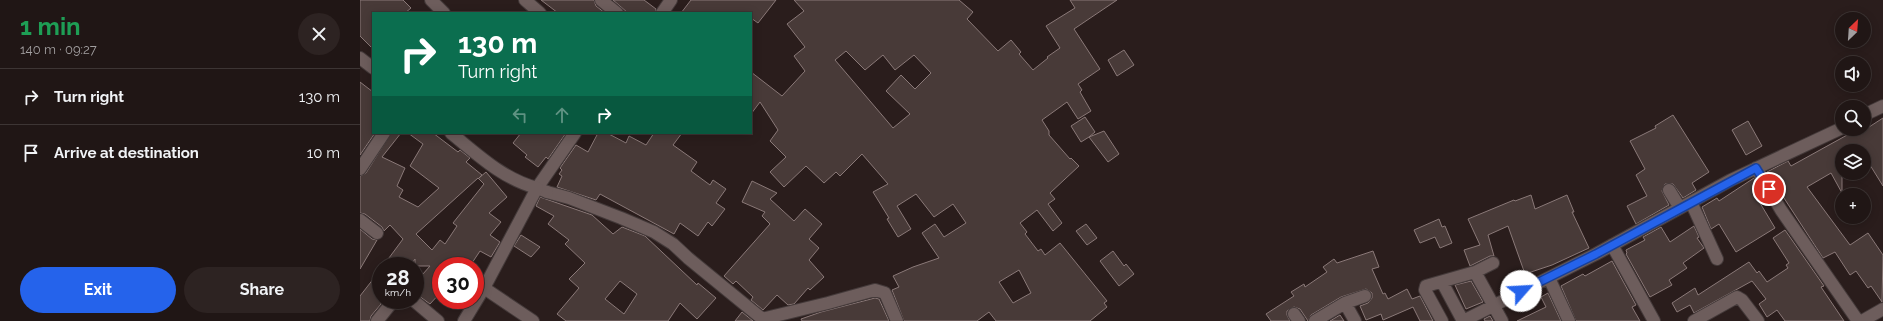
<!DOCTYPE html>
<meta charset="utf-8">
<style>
body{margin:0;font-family:Raleway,sans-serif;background:#2d2322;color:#f1f3f6;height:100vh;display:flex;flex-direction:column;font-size:15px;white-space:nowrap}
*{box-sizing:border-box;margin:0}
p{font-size:13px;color:#a29fa0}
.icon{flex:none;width:22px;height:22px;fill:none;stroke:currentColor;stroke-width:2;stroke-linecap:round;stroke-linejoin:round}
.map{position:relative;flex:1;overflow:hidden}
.side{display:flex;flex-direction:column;background:#201615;width:360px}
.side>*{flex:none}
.hud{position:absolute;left:12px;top:12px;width:380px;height:122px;border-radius:0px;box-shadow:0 2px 10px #0003,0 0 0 1px #3d3534;background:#0b6e4f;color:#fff;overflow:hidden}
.needle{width:26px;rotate:25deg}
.fabs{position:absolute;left:1475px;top:12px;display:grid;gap:8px}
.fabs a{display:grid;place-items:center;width:36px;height:36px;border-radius:50%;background:#201615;box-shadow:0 2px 10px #0003,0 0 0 1px #3d3534;font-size:20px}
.speed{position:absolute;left:12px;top:257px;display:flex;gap:8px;font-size:20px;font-weight:700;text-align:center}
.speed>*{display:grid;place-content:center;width:52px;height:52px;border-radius:50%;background:#201615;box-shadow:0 2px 10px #0003,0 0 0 1px #3d3534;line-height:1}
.speed small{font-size:10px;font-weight:400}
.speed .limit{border:6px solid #d22;background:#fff;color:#111}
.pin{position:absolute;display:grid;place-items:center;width:34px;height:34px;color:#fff;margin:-17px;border:2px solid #fff;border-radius:50%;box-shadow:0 1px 4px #0007}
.me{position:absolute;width:44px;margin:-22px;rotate:64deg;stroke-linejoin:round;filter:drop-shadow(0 0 3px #0008)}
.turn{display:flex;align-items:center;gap:14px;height:84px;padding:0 20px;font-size:18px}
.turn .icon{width:52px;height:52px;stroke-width:2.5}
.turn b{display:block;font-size:28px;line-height:34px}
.lanes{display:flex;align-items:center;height:38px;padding:0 20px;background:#0003;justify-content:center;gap:20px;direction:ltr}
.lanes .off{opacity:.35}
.round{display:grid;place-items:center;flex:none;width:42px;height:42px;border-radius:21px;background:#2d2322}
.overview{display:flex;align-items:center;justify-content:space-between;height:68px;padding:0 20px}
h1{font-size:24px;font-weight:700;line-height:30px;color:#1e9e55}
.cta{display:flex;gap:8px;margin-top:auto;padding:8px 20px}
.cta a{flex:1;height:46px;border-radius:24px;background:#2563eb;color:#fff;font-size:16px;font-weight:700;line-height:46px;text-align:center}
.cta a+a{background:#2d2322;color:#f1f3f6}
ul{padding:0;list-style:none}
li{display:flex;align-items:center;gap:12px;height:56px;padding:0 20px;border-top:1px solid #3d3534}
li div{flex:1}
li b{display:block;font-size:15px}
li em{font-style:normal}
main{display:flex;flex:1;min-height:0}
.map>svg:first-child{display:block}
.building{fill:#483a38;stroke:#8a7978;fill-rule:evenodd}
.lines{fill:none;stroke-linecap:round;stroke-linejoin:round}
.minor-casing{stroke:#443a3a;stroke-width:14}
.tertiary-casing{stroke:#443a3a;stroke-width:14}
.secondary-casing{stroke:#443a3a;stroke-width:14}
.minor{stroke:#6d5d5c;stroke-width:12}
.tertiary{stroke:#6d5d5c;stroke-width:12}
.secondary{stroke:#6d5d5c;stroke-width:12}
.route-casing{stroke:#184099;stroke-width:10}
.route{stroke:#2563eb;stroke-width:7}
</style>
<main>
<section class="side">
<div class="overview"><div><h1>1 min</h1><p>140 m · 09:27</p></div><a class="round"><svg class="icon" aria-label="close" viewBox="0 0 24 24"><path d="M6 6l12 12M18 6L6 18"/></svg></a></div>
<ul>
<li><svg class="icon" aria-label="right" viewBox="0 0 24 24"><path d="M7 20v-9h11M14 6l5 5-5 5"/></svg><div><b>Turn right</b></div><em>130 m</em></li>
<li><svg class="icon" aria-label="arrive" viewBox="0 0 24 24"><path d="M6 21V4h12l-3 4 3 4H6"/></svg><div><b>Arrive at destination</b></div><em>10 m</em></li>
</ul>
<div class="cta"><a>Exit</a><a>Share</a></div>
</section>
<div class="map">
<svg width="1523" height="321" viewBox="0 0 1523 321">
<rect width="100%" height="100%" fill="#2a1d1c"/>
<path class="building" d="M 0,0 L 43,0 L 51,8 L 45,13 L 13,13 L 13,49 L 0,36 Z
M 181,0 L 234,0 L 236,6 L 245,13 L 198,13 Z
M 253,0 L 284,0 L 296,9 L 295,13 L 268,13 Z
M 331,0 L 416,0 L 398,23 L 391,18 L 391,13 L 321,13 Z
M 434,0 L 599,0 L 613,12 L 607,19 L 638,51 L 651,40 L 661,52 L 659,54 L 673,70 L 688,58 L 687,57 L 700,48 L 686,26 L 715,8 L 710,0 L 757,0 L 714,29 L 740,69 L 718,84 L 722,90 L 720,92 L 731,111 L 718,119 L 707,102 L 682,120 L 689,131 L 689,135 L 710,159 L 711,158 L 719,166 L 690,193 L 695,199 L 688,204 L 702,223 L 693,231 L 677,210 L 660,223 L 667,232 L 665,234 L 678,251 L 681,249 L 685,255 L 700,243 L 747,301 L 744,303 L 747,307 L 730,321 L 636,321 L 629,312 L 617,321 L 544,321 L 532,290 L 539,287 L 533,276 L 553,267 L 579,258 L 562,233 L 575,224 L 584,237 L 606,223 L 593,204 L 574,217 L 556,194 L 537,206 L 551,229 L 538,237 L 527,219 L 529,218 L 513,192 L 528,184 L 502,154 L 480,176 L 476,172 L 464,183 L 446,166 L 424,187 L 410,172 L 426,157 L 410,141 L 418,130 L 400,102 L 391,114 L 391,72 L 422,96 L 445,71 L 434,56 L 445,47 L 427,24 L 444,11 ZM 486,51 L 505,70 L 523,55 L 535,70 L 554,55 L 571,73 L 555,89 L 541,75 L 526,91 L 550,114 L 533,128 L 475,60 ZM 659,270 L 671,293 L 653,303 L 639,282 Z
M 764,50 L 774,65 L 757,76 L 748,60 Z
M 0,82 L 13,92 L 13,133 L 15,133 L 0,155 Z
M 1313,115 L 1349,172 L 1332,183 L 1336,190 L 1323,198 L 1313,184 L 1305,184 L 1302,191 L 1309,205 L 1276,224 L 1267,206 L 1287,196 L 1276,175 L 1285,169 L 1270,141 L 1296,128 L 1295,126 Z
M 725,117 L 735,132 L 729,137 L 744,131 L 759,154 L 748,162 L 729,137 L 721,142 L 711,126 Z
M 1523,118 L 1523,186 L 1510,165 L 1504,168 L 1504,151 L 1482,151 L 1482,193 L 1471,173 L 1447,187 L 1490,245 L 1508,233 L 1523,255 L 1522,302 L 1511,286 L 1508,288 L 1496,271 L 1490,275 L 1475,252 L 1463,258 L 1407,172 L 1428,161 L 1431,166 L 1498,129 L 1504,129 L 1504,126 L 1509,127 Z
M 1388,121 L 1402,146 L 1386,155 L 1372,130 Z
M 31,133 L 41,133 L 22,157 L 45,168 L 37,186 L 43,190 L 39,197 L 58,207 L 79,188 L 50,166 L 63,144 L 48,133 L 73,133 L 98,152 L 100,150 L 110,158 L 106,162 L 122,175 L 119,178 L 126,172 L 147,197 L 129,213 L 141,222 L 130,235 L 140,242 L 131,257 L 120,251 L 110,266 L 81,266 L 81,292 L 70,304 L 55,293 L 55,283 L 70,266 L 55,266 L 55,259 L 50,266 L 23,266 L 43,239 L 30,225 L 24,231 L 22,227 L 5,214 L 0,213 L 0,176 L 6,173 ZM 118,178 L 124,184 L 93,223 L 97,226 L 85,244 L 80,240 L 72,250 L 56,234 Z
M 161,133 L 206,133 L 188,159 L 186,157 L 178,167 L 165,157 L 167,155 L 153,143 Z
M 238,133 L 247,133 L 266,143 L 269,136 L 286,145 L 294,133 L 322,133 L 313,145 L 337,162 L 331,171 L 350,185 L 353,180 L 366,189 L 356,203 L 365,209 L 352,226 L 348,222 L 338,236 L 320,223 L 314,234 L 240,194 L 236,200 L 197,187 L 202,176 L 199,174 L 202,170 L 200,168 L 216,145 L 228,152 Z
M 1394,178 L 1406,199 L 1400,203 L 1415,228 L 1376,252 L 1359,224 L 1351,229 L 1342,207 L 1357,198 L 1359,201 Z
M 392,181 L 417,193 L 410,199 L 434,221 L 445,209 L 462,224 L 449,239 L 459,248 L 449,260 L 464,277 L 450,290 L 448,288 L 434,304 L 428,305 L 417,295 L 403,310 L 391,300 L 393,297 L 376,281 L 373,284 L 364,276 L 410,224 L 402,216 L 405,212 L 382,202 Z
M 1171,195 L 1175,209 L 1207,195 L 1214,212 L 1212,212 L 1229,248 L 1192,265 L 1165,274 L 1148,226 L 1128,235 L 1134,256 L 1130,256 L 1110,266 L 1104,250 L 1120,245 L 1108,219 L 1154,200 L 1155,201 Z
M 180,197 L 232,215 L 253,234 L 262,227 L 285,236 L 337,285 L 338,283 L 356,298 L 337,319 L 320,303 L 308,321 L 206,321 L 197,314 L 219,288 L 209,279 L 225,263 L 205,244 L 209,240 L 188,224 L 194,216 L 176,206 ZM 260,281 L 277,294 L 264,314 L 245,299 Z
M 1079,219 L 1082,227 L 1085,226 L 1092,243 L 1080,248 L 1075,237 L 1060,243 L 1054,230 Z
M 726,224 L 737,238 L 727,245 L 716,231 Z
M 1334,226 L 1339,237 L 1337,238 L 1344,248 L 1323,263 L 1327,268 L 1309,280 L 1312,285 L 1290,297 L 1266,254 L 1267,253 L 1266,250 L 1285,240 L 1283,237 L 1301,227 L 1310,242 Z
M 0,229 L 12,239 L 17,240 L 0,269 Z
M 1425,230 L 1464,286 L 1461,287 L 1484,321 L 1425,321 L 1417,310 L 1407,317 L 1399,304 L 1406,299 L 1392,281 L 1334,313 L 1330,305 L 1317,312 L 1312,303 L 1335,288 L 1338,295 L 1389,262 L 1397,273 L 1399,271 L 1407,282 L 1428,268 L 1426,265 L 1429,263 L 1413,238 Z
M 161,235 L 180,247 L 171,257 L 154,246 Z
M 753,251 L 764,266 L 766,264 L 774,274 L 759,286 L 740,261 Z
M 1013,251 L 1019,267 L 1012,269 L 1023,294 L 1025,293 L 1028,299 L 1047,289 L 1052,299 L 1060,296 L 1073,321 L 1060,321 L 1053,307 L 1023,320 L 1021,314 L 1006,320 L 1000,306 L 1008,303 L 1012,298 L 1012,293 L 1006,289 L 981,297 L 951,315 L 948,321 L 940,309 L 934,307 L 927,311 L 927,315 L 930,321 L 911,321 L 906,314 L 934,296 L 931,292 L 944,284 L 945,287 L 967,272 L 963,267 L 974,259 L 977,263 Z
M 1252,261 L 1276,305 L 1272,307 L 1280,321 L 1216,321 L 1201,286 L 1223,274 L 1225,276 Z
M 21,269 L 21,304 L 11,316 L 10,321 L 0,321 L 0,296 Z
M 1111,281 L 1123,302 L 1106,309 L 1095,285 Z
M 1188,293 L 1201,321 L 1157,321 L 1186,307 L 1181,297 Z
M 515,298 L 519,299 L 529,321 L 442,321 L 441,319 L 461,312 Z
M 382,312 L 393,321 L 375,321 Z
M 980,315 L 984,321 L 970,321 Z
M 1130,316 L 1133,321 L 1125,321 L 1124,319 Z"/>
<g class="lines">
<g class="minor-casing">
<path id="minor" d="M 71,0 L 84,13
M 165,0 L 180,13
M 241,0 L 257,13
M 1504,115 L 1523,106
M 1396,168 L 1421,210 L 1498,321
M 0,169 L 24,133
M 1309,190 L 1320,208
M 187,192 L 209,198 L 261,218 L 294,232 L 313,244 L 328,258 L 405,321
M 1331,202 L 1357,259
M 0,220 L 17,233
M 1252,245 L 1294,321
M 1115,272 L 1142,321
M 1189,278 L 1209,321
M 1082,282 L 1103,321
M 124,288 L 173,321
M 53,300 L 78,321
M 985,303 L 995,321
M 934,314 L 939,321
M 402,319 L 468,303 L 515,290 L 525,293 L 537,321
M 17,321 L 34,300
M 955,321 L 985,303 L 1005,296
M 1082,321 L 1065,290 L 1066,286 L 1115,272 L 1133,263
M 1103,321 L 1236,254 L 1371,180 L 1482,128
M 1334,321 L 1377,297 L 1382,300 L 1398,321
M 1502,321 L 1523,309"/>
</g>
<g class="tertiary-casing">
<path id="tertiary" d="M 302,13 L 311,0
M 187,192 L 177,188 L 215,133"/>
</g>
<g class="secondary-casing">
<path id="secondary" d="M 0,58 L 13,68
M 91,133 C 118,155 143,179 177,188 L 124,288 L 104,321"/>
</g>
<use href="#minor" class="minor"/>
<use href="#tertiary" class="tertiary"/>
<use href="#secondary" class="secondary"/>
</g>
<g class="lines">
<g class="route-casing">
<path id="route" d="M 1161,291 L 1236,254 L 1396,168 L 1409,189"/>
</g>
<use href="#route" class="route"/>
</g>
</svg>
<div class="fabs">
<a><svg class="needle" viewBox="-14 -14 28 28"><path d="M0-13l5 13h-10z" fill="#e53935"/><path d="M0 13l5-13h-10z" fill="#a29fa0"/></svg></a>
<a><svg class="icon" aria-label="sound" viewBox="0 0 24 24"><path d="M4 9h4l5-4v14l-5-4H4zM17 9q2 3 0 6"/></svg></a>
<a><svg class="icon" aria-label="search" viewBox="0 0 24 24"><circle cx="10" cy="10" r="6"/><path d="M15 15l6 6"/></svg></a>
<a><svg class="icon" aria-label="layers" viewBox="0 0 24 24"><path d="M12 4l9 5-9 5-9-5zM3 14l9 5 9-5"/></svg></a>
<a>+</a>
</div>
<div class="speed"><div>28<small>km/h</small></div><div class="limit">30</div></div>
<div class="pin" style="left:1409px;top:189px;background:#d93025"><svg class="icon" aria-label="arrive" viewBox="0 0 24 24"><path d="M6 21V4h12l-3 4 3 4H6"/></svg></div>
<svg class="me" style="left:1161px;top:291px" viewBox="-20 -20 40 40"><circle r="19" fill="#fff"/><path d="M0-13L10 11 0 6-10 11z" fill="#2563eb"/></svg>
<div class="hud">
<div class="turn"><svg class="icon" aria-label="right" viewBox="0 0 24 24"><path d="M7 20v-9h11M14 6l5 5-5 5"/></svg><div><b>130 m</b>Turn right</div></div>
<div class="lanes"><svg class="icon off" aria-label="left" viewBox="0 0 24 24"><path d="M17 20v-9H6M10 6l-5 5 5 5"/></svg><svg class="icon off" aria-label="ahead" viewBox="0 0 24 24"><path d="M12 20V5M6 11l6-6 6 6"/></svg><svg class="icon" aria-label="right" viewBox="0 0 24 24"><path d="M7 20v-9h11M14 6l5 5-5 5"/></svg></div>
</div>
</div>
</main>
